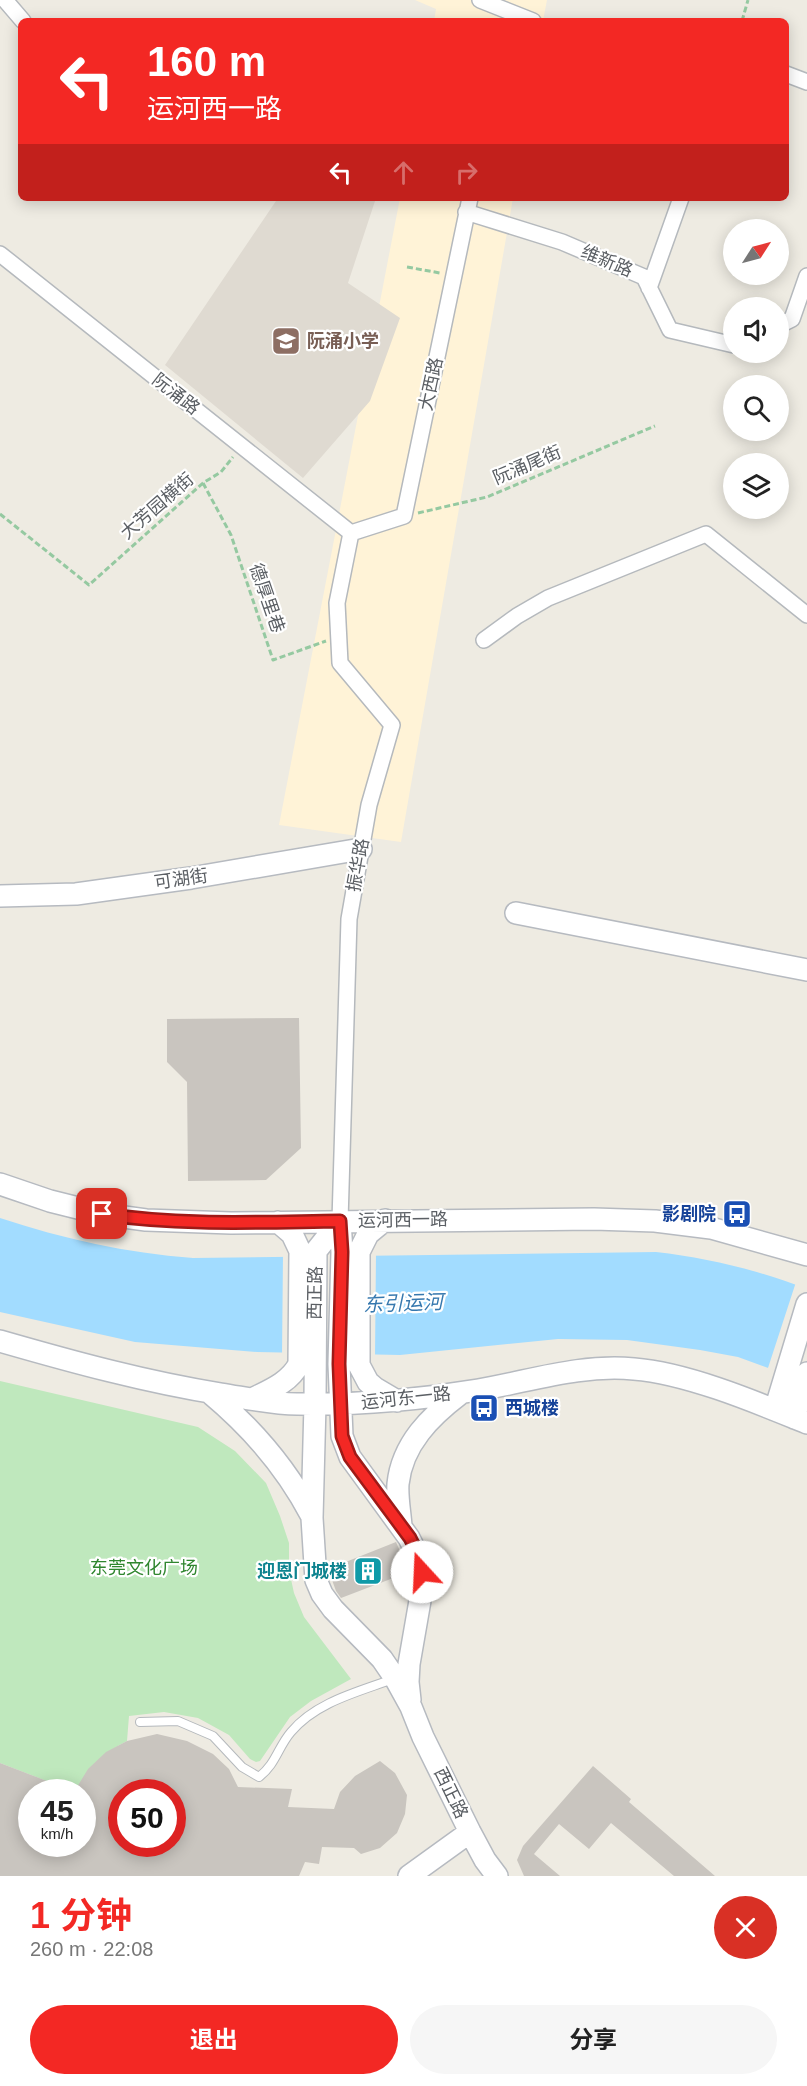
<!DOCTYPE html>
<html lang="zh">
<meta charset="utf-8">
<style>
body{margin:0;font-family:Arial,"Noto Sans SC",sans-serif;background:#f6f6f6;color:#222;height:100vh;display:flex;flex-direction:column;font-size:22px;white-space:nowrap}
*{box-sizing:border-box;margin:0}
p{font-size:20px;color:#767676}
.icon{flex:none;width:33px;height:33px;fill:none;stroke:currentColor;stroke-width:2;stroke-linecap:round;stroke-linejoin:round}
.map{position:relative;height:1876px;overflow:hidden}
.details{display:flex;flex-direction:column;background:#fff;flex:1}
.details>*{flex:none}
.banner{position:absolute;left:18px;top:18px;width:771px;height:183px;border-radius:9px;box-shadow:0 3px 15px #0003;background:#f32824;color:#fff;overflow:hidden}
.needle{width:39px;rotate:54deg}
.tools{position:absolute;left:723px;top:219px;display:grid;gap:12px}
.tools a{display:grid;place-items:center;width:66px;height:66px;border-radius:50%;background:#fff;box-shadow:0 3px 15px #0003;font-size:30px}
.speed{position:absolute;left:18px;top:1779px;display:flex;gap:12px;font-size:30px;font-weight:700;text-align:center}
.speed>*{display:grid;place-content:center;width:78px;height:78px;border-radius:50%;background:#fff;box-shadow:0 3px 15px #0003;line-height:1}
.speed small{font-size:15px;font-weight:400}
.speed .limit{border:9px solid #d22;background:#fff;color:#111}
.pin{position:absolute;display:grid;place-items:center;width:51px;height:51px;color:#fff;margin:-26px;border-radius:12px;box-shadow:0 3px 9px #0006}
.me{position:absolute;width:66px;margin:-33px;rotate:340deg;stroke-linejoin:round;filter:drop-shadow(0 0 4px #0008)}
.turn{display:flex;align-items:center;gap:21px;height:126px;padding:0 30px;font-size:27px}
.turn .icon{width:78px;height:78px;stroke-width:2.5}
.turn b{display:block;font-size:42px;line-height:51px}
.lanes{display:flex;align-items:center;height:57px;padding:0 30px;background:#0003;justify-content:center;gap:30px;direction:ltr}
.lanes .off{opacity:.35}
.round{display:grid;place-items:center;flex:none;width:63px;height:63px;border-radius:32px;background:#f6f6f6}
.headline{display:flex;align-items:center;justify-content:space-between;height:102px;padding:0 30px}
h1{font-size:36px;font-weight:700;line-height:45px;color:#f32824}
.primary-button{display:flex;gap:12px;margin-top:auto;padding:12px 30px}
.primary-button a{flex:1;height:69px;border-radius:36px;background:#f32824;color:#fff;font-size:24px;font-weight:700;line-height:69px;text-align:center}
.primary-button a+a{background:#f6f6f6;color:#222}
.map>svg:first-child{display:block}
.commercial{fill:#fff3d7}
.education{fill:#dfdad1}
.green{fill:#bfe8bd}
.water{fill:#a2dcff}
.pier{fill:#eeebe2}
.building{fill:#c9c5bf;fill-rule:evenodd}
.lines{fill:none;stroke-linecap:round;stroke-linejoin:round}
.lane-casing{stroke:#b5b9bd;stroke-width:10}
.street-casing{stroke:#b5b9bd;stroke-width:18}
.secondary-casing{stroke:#b6bac0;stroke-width:24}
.path{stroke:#95c9a1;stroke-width:3;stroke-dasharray:6 3;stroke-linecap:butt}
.lane{stroke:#fff;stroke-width:8}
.street{stroke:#fff;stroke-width:15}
.secondary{stroke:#fff;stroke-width:21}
.route-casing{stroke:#9e1a17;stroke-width:15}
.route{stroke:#f32824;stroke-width:10}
.labels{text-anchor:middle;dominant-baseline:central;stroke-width:4.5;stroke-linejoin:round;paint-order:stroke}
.street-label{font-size:18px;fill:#5b5f64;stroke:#fff}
.education-label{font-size:18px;font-weight:bold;fill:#785e54;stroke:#fff;text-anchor:start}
.transit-label{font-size:18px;font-weight:bold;fill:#164399;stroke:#fff;text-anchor:end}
.park-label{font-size:18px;fill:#30862f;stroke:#fff}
.culture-label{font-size:18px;font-weight:bold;fill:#0d838f;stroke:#fff;text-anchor:end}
.water-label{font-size:20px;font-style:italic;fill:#3678ae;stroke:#fff}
</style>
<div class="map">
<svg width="807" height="1876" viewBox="0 0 807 1876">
<rect width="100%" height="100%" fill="#eeebe2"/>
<path class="commercial" d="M 415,0 L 547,0 L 543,21 L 434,21 L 436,9 Z
M 400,198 L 513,198 L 401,842 L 279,825 Z"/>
<path class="education" d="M 278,198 L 376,198 L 348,283 L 400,318 L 370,401 L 303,478 L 165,365 Z"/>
<path class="green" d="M 0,1381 L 198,1427 L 235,1451 L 266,1483 L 280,1516 L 289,1543 L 289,1570 L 294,1593 L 304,1617 L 351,1679 L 311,1701 L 290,1717 L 260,1761 L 256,1762 L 250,1759 L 229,1735 L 198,1718 L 164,1712 L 129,1716 L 127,1741 C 100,1755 90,1766 75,1792 L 0,1763 Z"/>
<path class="water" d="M 0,1218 C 64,1239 126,1253 193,1258 L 656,1252 C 708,1258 758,1270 807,1289 L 807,1382 L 738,1357 L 700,1350 L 627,1340 L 558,1339 L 400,1355 L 257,1352 L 135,1342 L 0,1312 Z"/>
<path class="pier" d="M 376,1253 L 375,1358 L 282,1356 L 283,1254 Z
M 796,1282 L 807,1286 L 807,1385 L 767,1371 Z"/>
<path class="building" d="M 299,1018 L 301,1148 L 266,1180 L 188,1181 L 187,1082 L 167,1062 L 167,1019 Z
M 396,1542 L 409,1572 L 341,1598 L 336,1591 L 328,1569 Z
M 157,1734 L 187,1741 L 213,1754 L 229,1769 L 238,1787 L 292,1789 L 288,1807 L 334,1809 L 340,1792 L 355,1776 L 380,1761 L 395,1773 L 407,1795 L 405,1814 L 397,1833 L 380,1848 L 361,1854 L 354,1848 L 322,1847 L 319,1864 L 305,1862 L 299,1876 L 0,1876 L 0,1763 L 73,1791 L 32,1792 L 32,1844 L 82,1844 L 82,1792 L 74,1792 L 88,1769 L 106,1752 L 127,1741 ZM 122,1792 L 172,1792 L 172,1844 L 122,1844 Z
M 593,1766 L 631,1799 L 629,1802 L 715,1876 L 674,1876 L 611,1823 L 589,1849 L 559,1824 L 534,1854 L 560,1876 L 524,1876 L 517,1860 L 523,1846 Z"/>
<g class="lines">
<g class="lane-casing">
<path id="lane" d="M 140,1722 L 178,1721 L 213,1736 L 242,1767 L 259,1777 C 276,1764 278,1747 291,1732 C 316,1702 358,1692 393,1679"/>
</g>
<g class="street-casing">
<path id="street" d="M 5,0 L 23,21
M 480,0 L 533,21
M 786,74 L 807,82
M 466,212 L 562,242 L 644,277 L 670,330 L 734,345
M 0,254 L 351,533
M 649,288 L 681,198
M 778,326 L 792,319 L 807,276
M 351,533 L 404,516 L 470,198
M 484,640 L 517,616 L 548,598 L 706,534 L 807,615
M 340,1221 L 349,919 L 369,805 L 392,725 L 340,663 L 337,603 L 351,533"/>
</g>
<g class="secondary-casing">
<path id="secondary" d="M 0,896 L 76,894 L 191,878 L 361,849
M 516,913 L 807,970
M 0,1184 L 50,1201 L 102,1214 L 146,1220 L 231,1223 L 594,1219 L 655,1221 L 711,1228 L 807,1255
M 385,1220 L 368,1234 L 359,1252 L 359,1365 L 368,1382 L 375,1388 L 397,1401
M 340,1221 L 316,1251 L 315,1404 L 312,1518 L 316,1580 L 322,1594 L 333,1609 L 382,1659 L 395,1678 L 411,1707 L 423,1737 L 470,1832 L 485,1860 L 497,1876
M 340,1221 L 342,1252 L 339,1364 L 342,1436 L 350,1457 L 409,1538 L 420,1560 L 422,1572 L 421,1595 L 409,1664 L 408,1682 L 410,1700
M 0,1341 C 73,1362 146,1382 221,1394 C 246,1398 271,1404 297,1404 C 358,1405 418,1400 478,1390 C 531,1381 580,1364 634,1369 C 687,1373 758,1403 807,1423
M 210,1393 C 252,1428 286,1467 311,1515
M 252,1399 C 270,1390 290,1382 299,1364 L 300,1251 L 292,1234 L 278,1222
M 775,1410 L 807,1304
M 794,1418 L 807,1373
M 401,1526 C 400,1512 397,1497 398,1484 C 402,1444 431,1416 460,1394
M 409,1876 L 470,1832"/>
</g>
<path class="path" d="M 742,21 L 748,0
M 407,267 L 440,273
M 203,483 L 231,535 L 273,660 L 326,641
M 418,513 L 487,497 L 655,426
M 0,514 L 89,585 L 203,483 L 221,472 L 233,457"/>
<use href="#lane" class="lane"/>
<use href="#street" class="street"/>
<use href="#secondary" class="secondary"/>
</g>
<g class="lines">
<g class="route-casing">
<path id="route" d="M 102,1214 C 183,1226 259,1222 340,1221 L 342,1252 L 339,1364 L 342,1436 L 350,1457 L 410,1538 L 416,1550 L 422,1572"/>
</g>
<use href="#route" class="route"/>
</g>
<defs>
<g id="school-square" transform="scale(1.5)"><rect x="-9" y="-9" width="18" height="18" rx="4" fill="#8d6e63" stroke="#fff"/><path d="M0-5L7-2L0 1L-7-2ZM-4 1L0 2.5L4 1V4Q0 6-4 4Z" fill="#fff"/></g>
<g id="bus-square" transform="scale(1.5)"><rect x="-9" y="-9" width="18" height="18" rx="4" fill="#1a4fb4" stroke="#fff"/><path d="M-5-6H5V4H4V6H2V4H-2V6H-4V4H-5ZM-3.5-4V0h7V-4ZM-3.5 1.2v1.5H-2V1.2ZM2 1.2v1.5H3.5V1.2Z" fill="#fff"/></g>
<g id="building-square" transform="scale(1.5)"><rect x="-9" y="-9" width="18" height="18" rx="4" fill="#0f9aa8" stroke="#fff"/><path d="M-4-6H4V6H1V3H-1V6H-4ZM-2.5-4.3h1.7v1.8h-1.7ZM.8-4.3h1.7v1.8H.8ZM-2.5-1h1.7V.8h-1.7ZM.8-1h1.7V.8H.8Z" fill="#fff"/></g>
</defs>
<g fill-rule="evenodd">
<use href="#school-square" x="286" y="341"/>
<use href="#bus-square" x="737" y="1214"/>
<use href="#bus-square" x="484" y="1408"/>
<use href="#building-square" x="368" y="1571"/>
</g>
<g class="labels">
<g class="street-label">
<text transform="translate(607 261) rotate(23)">维新路</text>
<text transform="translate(431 384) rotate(-78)">大西路</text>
<text transform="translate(176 394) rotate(38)">阮涌路</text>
<text transform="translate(527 465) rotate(-23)">阮涌尾街</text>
<text transform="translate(157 506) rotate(-41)">大芳园横街</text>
<text transform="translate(267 598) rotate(71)">德厚里巷</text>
<text transform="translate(358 865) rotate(-80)">振华路</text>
<text transform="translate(181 879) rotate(-8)">可湖街</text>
<text transform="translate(403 1220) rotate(-1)">运河西一路</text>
<text transform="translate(315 1293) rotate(-89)">西正路</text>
<text transform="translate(406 1398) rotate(-6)">运河东一路</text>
<text transform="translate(451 1793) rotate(64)">西正路</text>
</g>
<g class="education-label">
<text x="307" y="341">阮涌小学</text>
</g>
<g class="transit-label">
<text x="716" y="1214">影剧院</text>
<text x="505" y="1408" text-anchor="start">西城楼</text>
</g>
<g class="park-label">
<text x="144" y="1568">东莞文化广场</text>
</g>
<g class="culture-label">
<text x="347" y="1571">迎恩门城楼</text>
</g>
<g class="water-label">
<text transform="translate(403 1303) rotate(-2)">东引运河</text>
</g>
</g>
</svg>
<div class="tools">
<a><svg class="needle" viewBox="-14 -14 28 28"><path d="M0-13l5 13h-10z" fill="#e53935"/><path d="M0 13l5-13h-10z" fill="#767676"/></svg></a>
<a><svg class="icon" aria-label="sound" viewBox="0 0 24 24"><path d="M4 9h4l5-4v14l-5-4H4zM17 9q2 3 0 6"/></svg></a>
<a><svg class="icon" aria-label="search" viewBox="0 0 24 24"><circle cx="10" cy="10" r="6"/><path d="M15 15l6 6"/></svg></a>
<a><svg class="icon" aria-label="layers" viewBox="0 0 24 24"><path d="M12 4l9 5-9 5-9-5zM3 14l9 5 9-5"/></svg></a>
</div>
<div class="speed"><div>45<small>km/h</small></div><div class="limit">50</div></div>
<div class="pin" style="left:102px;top:1214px;background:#d93025"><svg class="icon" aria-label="arrive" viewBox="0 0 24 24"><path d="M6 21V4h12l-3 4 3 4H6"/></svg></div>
<svg class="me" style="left:422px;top:1572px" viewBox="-20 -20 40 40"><circle r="19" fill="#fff"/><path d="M0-13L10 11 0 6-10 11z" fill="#f32824"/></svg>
<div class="banner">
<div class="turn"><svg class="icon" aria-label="left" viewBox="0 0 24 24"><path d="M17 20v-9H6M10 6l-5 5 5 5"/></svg><div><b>160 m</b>运河西一路</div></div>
<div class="lanes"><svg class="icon" aria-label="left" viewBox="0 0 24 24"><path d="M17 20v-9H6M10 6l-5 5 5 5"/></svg><svg class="icon off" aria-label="ahead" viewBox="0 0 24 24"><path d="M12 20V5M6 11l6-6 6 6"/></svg><svg class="icon off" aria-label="right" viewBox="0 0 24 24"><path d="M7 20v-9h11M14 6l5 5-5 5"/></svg></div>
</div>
</div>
<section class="details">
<div class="headline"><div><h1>1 分钟</h1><p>260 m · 22:08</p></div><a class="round" style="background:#d93025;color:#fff"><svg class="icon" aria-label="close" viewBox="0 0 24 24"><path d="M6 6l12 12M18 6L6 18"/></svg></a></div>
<div class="primary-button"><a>退出</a><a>分享</a></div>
</section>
